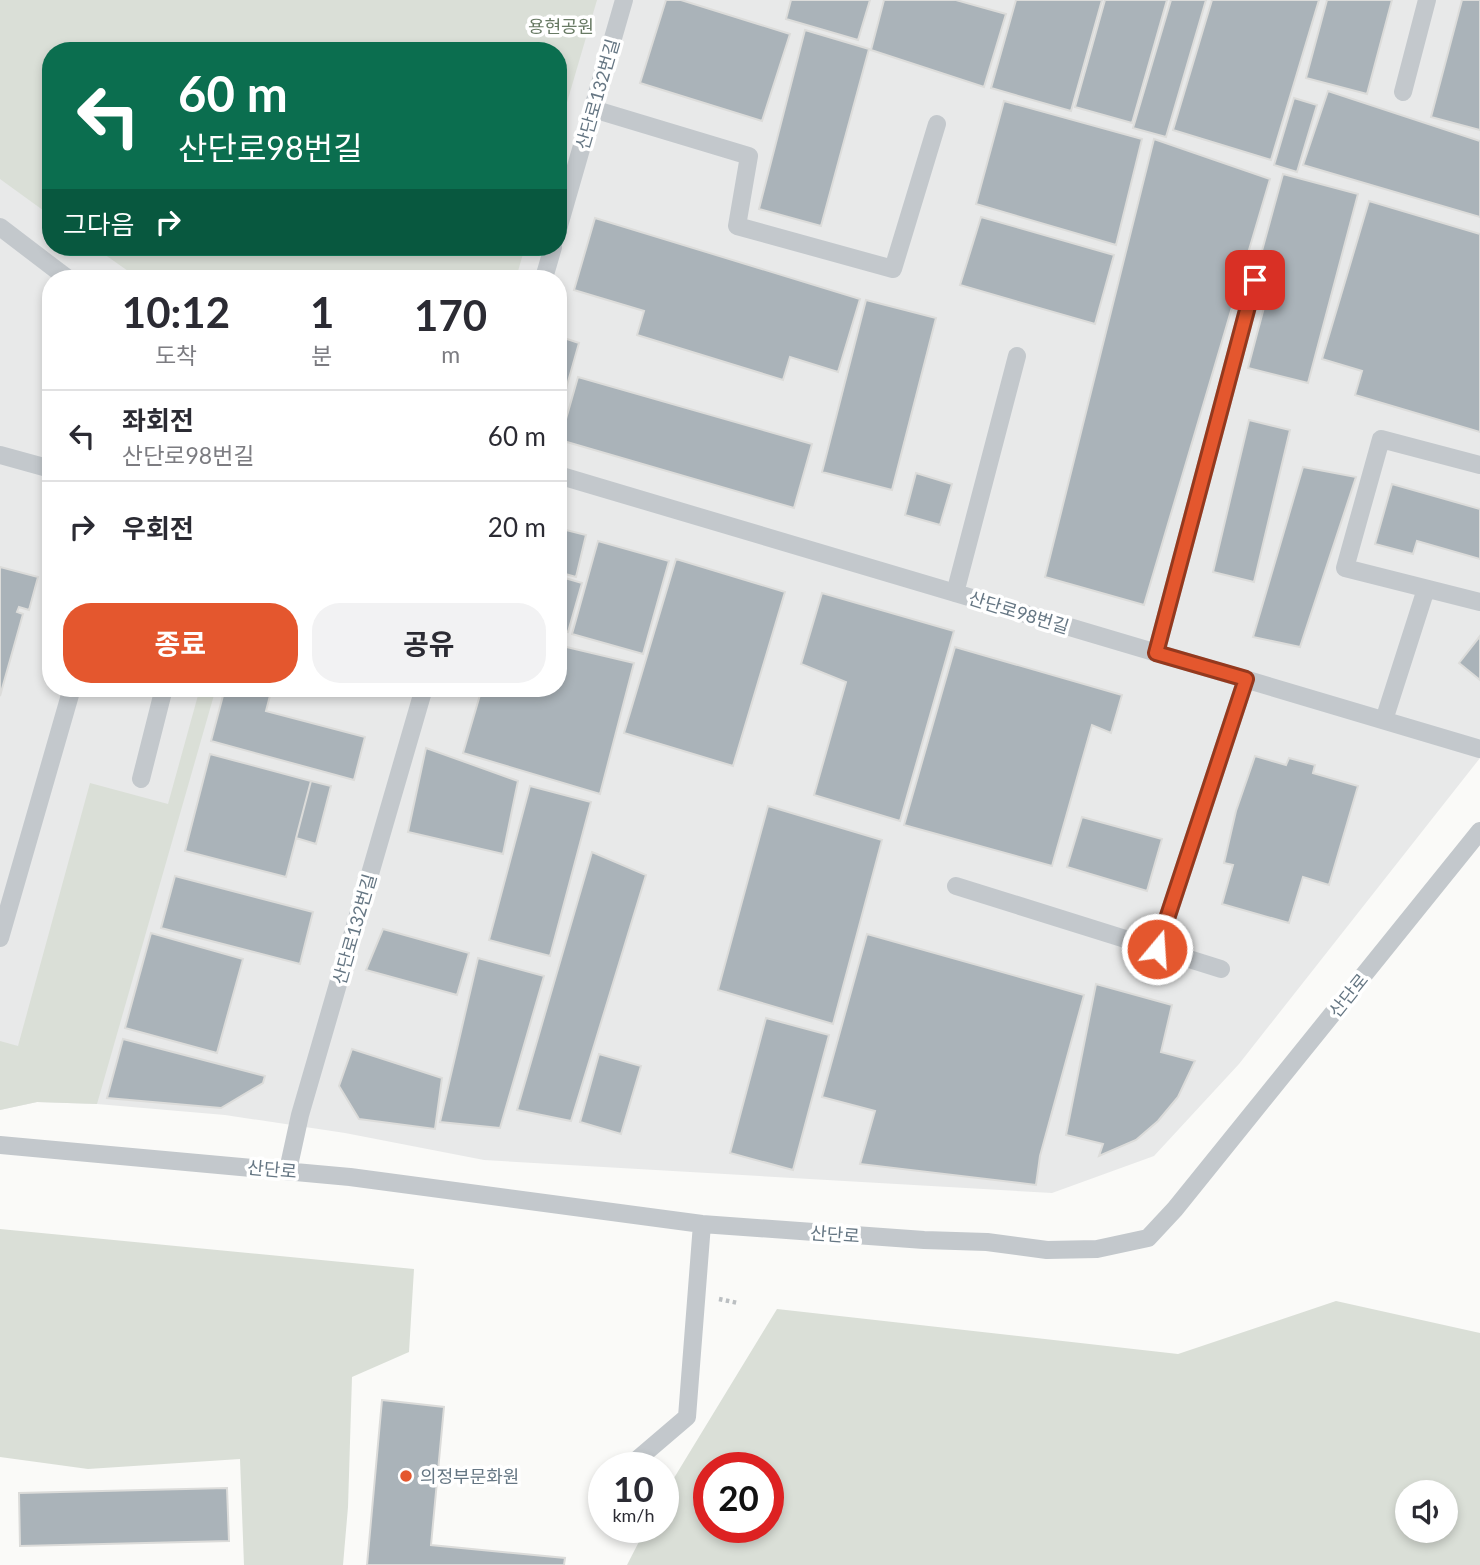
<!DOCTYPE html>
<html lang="ko">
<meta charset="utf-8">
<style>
body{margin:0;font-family:Lato,"Noto Sans KR",sans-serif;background:#f2f2f3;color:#2b2b33;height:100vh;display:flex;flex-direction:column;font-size:26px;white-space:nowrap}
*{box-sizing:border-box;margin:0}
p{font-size:23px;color:#7c7c81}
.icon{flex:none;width:38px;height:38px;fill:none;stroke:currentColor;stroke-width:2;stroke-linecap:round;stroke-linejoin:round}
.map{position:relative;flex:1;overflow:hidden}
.side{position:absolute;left:42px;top:270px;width:525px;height:427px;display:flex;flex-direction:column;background:#fff;border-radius:28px;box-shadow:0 4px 10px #0003}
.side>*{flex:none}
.banner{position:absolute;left:42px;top:42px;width:525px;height:214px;border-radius:28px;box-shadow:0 4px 10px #0003;background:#0b6e4f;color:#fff;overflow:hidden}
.fabs{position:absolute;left:1395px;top:1480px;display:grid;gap:14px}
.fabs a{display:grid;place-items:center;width:63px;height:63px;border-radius:50%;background:#fff;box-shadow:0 4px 10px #0003;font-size:35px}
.speed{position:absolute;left:588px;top:1452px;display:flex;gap:14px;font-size:35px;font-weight:700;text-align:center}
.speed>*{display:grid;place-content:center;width:91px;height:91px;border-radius:50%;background:#fff;box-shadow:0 4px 10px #0003;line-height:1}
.speed small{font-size:18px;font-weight:400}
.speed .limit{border:10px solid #d22;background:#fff;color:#111}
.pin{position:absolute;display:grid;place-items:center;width:60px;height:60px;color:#fff;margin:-30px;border-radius:14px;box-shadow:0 4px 10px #0006}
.me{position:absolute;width:77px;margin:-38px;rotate:18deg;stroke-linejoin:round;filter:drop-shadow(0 0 5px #0008)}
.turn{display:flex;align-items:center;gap:24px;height:147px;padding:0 21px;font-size:32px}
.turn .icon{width:91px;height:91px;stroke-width:2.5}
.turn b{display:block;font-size:49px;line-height:60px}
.then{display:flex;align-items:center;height:66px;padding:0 21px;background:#0003;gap:14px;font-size:26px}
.eta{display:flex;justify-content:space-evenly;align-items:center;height:119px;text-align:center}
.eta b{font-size:42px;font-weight:700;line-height:49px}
.primary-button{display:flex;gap:14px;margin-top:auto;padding:14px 21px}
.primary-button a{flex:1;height:80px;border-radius:28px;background:#e4572e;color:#fff;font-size:28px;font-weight:700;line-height:80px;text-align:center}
.primary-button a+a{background:#f2f2f3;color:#2b2b33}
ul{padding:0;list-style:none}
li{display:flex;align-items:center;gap:21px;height:91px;padding:0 21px;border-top:2px solid #e1e1e2}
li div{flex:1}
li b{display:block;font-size:26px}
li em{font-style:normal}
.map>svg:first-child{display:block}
.built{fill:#e8e9e9;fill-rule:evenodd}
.green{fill:#dadfd7;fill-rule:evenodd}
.building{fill:#aab3b9;stroke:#dcdcda;stroke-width:2}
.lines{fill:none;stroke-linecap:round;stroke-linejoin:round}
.path{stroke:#bbbfc2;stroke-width:4.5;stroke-dasharray:3.5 3.5;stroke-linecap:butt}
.service{stroke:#c3c8cc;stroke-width:18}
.route-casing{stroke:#94391e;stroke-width:18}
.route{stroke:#e4572e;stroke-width:12}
.poi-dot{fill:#e4572e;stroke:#fff;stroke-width:2.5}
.labels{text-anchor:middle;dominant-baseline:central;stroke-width:7;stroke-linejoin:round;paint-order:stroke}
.park-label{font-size:18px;fill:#687a64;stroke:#fff}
.street-label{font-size:18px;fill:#657683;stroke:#fff}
.poi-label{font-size:18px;fill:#657683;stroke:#fff;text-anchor:start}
</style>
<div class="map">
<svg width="1480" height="1565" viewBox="0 0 1480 1565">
<rect width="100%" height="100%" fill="#fafaf8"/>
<path class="built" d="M 0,0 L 1480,0 L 1480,758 L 1239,1064 L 1154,1156 L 1052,1193 L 484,1160 L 345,1133 L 225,1115 L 97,1104 L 37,1102 L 0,1110 ZM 51,51 L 558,51 L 558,247 L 51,247 ZM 51,278 L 558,278 L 558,688 L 51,688 Z"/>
<path class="green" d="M 0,0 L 597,0 L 558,133 L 558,51 L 51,51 L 51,216 L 0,179 Z
M 94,247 L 525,247 L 516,278 L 138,278 Z
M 200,688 L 216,688 L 97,1104 L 37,1102 L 0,1110 L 0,1041 L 18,1046 L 90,783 L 168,804 Z
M 0,1229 L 414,1269 L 409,1352 L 352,1377 L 348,1507 L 343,1565 L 244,1565 L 240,1459 L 88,1469 L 0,1457 Z
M 1336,1301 L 1480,1333 L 1480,1565 L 627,1565 L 646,1528 L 663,1528 L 663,1496 L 777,1309 L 1178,1354 ZM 768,1468 L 768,1528 L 709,1528 L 709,1468 ZM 1407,1493 L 1446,1493 L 1446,1531 L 1407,1531 Z"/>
<path class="building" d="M 666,0 L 681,0 L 790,34 L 762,121 L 640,83 Z
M 791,0 L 870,0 L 858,40 L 786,19 Z
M 884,0 L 956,0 L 1006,14 L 984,87 L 871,50 Z
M 1016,0 L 1102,0 L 1071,111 L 991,88 Z
M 1105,0 L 1167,0 L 1132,123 L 1075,107 Z
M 1171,0 L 1206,0 L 1166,137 L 1133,128 Z
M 1212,0 L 1319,0 L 1271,160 L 1173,130 Z
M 1327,0 L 1392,0 L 1367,94 L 1306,78 Z
M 1462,0 L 1480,0 L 1480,130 L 1431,117 Z
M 805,30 L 869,49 L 821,226 L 759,209 Z
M 1328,91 L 1480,141 L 1480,217 L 1303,165 Z
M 1294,98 L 1317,105 L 1297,172 L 1274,165 Z
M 1004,101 L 1142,139 L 1116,245 L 976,204 Z
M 1154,139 L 1270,179 L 1144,605 L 1045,577 Z
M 1283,174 L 1358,194 L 1308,383 L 1248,368 L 1276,262 L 1260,258 Z
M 1369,201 L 1480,234 L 1480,432 L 1355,395 L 1362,371 L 1322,359 Z
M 981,217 L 1114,255 L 1095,324 L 960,285 Z
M 595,218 L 860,299 L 838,372 L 790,357 L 783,380 L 637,335 L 644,311 L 574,290 Z
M 866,300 L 936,318 L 892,490 L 822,472 Z
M 558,336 L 579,343 L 558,417 Z
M 578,377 L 812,444 L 794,508 L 560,440 Z
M 1249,420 L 1290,430 L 1254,582 L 1213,572 Z
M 1303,467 L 1356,477 L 1300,647 L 1253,637 Z
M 916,473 L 952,484 L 940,525 L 905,515 Z
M 1392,484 L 1480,509 L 1480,559 L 1417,541 L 1413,554 L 1375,544 Z
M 558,528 L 586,535 L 576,577 L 558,572 Z
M 598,541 L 669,561 L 643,654 L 572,634 Z
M 676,559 L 785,592 L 733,766 L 624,733 Z
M 0,567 L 38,577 L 29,610 L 19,607 L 17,612 L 23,614 L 0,696 Z
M 558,576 L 582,583 L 568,632 L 558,630 L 558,609 L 562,596 L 558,595 Z
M 822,593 L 954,631 L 900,821 L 814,795 L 846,682 L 801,664 Z
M 1480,636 L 1480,680 L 1459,663 Z
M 558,645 L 634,663 L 600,794 L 463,753 L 482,688 L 558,688 Z
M 955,647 L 1122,695 L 1111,733 L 1092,725 L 1052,866 L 904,825 Z
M 225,688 L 272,688 L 266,711 L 365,737 L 354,780 L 211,741 Z
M 426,748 L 518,781 L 503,854 L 408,832 Z
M 210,754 L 311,781 L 286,877 L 185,851 Z
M 1255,756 L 1286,765 L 1289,758 L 1315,765 L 1313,773 L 1358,786 L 1329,885 L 1303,877 L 1289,923 L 1222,904 L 1233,865 L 1224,863 L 1236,811 Z
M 311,781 L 331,786 L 316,844 L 296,838 Z
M 530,786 L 591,802 L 550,956 L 489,940 Z
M 768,806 L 882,840 L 833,1024 L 718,990 Z
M 1082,817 L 1162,839 L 1147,891 L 1067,867 Z
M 592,852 L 646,875 L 571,1121 L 517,1110 Z
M 175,876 L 313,912 L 300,964 L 161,928 Z
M 383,929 L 469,953 L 457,995 L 366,970 Z
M 151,933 L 243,959 L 217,1053 L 125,1028 Z
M 867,934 L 1084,995 L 1040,1156 L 1036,1185 L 860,1164 L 875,1111 L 822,1097 Z
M 478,958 L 544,976 L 500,1128 L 440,1122 Z
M 1096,984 L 1172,1005 L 1161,1052 L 1195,1061 L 1178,1097 L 1158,1121 L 1136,1140 L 1099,1156 L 1103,1144 L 1066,1135 Z
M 766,1018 L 829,1035 L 793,1170 L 730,1153 Z
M 123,1039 L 265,1076 L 263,1083 L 221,1108 L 107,1098 Z
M 352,1049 L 442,1078 L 435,1129 L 359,1119 L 339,1086 Z
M 599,1054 L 641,1066 L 621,1134 L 580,1122 Z
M 382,1400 L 444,1407 L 431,1545 L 565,1558 L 564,1565 L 367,1565 Z
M 227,1488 L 229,1541 L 20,1546 L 19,1493 Z"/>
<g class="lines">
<path class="path" d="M 719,1299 L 738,1303"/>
<path class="service" d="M 1403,92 L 1427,0
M 593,109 L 749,156 L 737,226 L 893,269 L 937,124
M 0,227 L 67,278
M 558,229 L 624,0
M 544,278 L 553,247
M 0,455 L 51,469
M 1480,465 L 1381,439 L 1345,568 L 1480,602
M 558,475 L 1480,749
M 955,593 L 1017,356
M 1156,653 L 1255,280
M 1384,720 L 1426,589
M 141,779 L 164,688
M 956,886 L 1221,969
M 0,938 L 72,688
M 1157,949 L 1246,679
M 0,1145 L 350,1177 L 702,1224 L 924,1240 L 987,1242 L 1047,1250 L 1097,1249 L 1148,1238 L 1175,1209 L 1480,831
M 288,1170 L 300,1115 L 424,688
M 632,1464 L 687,1417 L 702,1224"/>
</g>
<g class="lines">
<g class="route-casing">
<path id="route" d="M 1157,949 L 1246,679 L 1156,653 L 1255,280"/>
</g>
<use href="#route" class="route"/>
</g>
<circle class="poi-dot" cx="406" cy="1476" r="7"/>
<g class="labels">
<g class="park-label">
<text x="561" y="26">용현공원</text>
</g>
<g class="street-label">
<text transform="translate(597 94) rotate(-74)">산단로132번길</text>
<text transform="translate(1019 612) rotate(17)">산단로98번길</text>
<text transform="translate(354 929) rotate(-74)">산단로132번길</text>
<text transform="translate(1348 995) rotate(-51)">산단로</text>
<text transform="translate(272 1169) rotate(5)">산단로</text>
<text transform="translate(835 1234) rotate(4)">산단로</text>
</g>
<g class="poi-label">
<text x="420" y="1476">의정부문화원</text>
</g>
</g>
</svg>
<div class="fabs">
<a><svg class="icon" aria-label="sound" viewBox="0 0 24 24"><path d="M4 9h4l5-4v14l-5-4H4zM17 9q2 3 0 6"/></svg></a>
</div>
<div class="speed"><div>10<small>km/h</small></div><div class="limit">20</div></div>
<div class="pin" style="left:1255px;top:280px;background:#d93025"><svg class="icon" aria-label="arrive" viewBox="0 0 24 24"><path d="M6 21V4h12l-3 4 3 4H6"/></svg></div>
<svg class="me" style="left:1157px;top:949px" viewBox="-20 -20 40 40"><circle r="17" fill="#e4572e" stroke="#fff" stroke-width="3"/><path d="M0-11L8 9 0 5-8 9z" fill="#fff"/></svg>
<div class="banner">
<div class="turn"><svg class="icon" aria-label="left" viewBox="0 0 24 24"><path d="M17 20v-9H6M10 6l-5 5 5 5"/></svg><div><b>60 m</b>산단로98번길</div></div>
<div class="then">그다음<svg class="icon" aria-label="right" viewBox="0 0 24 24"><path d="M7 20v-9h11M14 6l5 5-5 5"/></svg></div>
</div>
<section class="side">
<div class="eta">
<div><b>10:12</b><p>도착</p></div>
<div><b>1</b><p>분</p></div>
<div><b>170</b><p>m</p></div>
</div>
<ul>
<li><svg class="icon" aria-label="left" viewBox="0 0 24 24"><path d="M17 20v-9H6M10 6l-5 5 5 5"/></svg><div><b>좌회전</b><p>산단로98번길</p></div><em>60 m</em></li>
<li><svg class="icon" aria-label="right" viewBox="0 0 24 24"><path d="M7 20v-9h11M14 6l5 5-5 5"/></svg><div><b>우회전</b></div><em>20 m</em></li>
</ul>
<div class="primary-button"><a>종료</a><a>공유</a></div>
</section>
</div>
